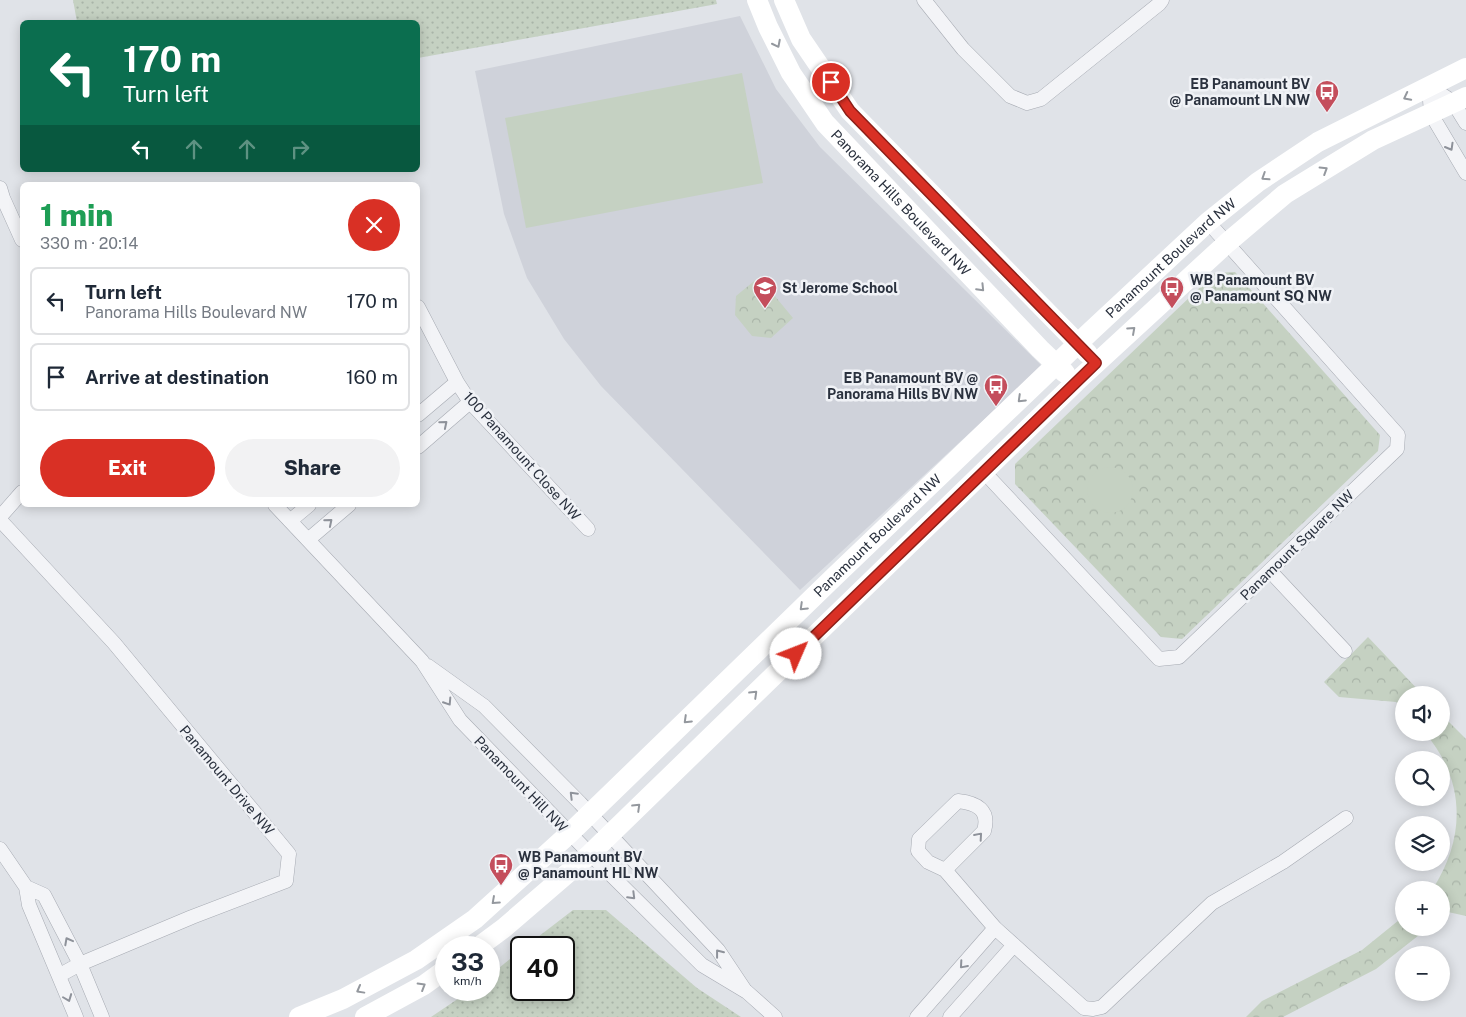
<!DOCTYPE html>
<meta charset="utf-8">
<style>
body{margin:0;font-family:"Public Sans",sans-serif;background:#f2f2f3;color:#1f2937;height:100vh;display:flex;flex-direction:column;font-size:19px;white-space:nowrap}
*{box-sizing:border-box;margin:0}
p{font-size:16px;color:#747a83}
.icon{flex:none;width:28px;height:28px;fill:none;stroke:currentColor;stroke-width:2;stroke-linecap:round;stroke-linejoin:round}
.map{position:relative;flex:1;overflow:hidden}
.side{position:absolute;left:20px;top:182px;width:400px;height:325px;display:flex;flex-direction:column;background:#fff;border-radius:8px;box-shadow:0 2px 12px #0003}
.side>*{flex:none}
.banner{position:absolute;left:20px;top:20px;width:400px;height:152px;border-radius:8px;box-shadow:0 2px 12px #0003;background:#0b6e4f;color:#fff;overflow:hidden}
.controls{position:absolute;left:1395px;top:686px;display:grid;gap:10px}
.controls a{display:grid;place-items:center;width:55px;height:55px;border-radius:50%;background:#fff;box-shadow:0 2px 12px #0003;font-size:25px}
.speed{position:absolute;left:435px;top:936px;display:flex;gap:10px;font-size:25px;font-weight:700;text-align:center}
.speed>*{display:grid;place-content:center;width:65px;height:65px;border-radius:50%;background:#fff;box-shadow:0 2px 12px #0003;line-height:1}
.speed small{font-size:12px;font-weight:400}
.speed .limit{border:2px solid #111;border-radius:8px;background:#fff;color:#111}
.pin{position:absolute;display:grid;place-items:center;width:42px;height:42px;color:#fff;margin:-21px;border:2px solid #fff;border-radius:50%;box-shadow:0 1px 5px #0007}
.me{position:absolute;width:55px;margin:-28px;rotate:46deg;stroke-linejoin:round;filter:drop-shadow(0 0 4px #0008)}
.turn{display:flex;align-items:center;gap:18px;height:105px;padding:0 20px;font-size:22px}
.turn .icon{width:65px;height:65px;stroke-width:2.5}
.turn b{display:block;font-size:35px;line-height:42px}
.lanes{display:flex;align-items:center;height:48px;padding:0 20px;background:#0003;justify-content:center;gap:25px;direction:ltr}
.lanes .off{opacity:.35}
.round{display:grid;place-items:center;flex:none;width:52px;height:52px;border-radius:26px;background:#f2f2f3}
.head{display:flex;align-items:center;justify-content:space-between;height:85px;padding:0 20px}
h1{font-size:30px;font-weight:800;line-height:38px;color:#1e9e55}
.button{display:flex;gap:10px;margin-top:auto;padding:10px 20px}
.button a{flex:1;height:58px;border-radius:30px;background:#d93025;color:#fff;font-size:20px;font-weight:800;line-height:58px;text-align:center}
.button a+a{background:#f2f2f3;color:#1f2937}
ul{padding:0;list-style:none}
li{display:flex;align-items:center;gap:15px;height:68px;margin:0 10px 8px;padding:0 10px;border:2px solid #e0e1e3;border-radius:8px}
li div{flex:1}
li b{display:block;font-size:19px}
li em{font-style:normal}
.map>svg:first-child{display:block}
.built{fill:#cfd2da}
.grass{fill:url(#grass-dots)}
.park{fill:url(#park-crowns)}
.pitch{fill:#c5d1c2}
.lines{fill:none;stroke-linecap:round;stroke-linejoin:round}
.street-casing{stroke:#a6aab2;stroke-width:15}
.street{stroke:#f3f4f7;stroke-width:14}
.secondary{stroke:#fff;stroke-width:20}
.oneway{stroke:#94989e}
.oneway2{stroke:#8e929a}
.route-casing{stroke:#8d1f18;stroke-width:12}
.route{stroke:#d93025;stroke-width:9}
.labels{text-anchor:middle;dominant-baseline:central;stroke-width:5;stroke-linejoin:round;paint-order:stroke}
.poi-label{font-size:14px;font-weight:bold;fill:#2a313e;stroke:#f0f2f6;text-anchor:start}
.street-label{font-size:14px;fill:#2a313e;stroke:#f0f2f6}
</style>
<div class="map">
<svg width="1466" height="1017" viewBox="0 0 1466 1017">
<defs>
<pattern id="grass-dots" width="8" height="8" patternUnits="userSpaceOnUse" patternTransform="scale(1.25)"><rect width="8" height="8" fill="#c5d1c2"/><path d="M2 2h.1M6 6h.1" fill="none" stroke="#a9b4a8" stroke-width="1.8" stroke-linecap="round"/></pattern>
<pattern id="park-crowns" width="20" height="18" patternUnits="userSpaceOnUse" patternTransform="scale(1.25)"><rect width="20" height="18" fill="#c5d1c2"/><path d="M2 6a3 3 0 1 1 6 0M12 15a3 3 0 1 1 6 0" fill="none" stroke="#a9b4a8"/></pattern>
</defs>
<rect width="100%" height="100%" fill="#e0e3e8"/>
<path class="built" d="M 740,16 L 776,89 L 820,147 L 1042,366 L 800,590 L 601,386 L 564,339 L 527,278 L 504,214 L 475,71 Z"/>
<path class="grass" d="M 73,0 L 716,0 L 717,4 L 418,58 L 418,22 L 77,22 Z
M 573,910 L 606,910 L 697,988 L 741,1017 L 431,1017 L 471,990 L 489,990 L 489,976 L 521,950 L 521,990 L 564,990 L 564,948 L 525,947 Z"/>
<path class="park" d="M 1235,272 L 1380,435 L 1378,451 L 1182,639 L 1161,637 L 1015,484 L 1015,464 L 1215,273 Z
M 759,277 L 793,318 L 771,338 L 752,336 L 735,315 L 736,296 Z
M 1368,637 L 1423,695 L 1404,695 L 1404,710 L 1396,702 L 1339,697 L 1324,682 Z
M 1441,714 L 1466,739 L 1466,916 L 1448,912 L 1441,917 L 1441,890 L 1432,890 C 1466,838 1466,781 1425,733 L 1441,732 Z
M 1404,916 L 1404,928 L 1428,928 L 1376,969 L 1283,1017 L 1246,1017 L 1262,1001 L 1362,950 Z"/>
<path class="pitch" d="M 742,73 L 763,183 L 526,228 L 505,118 Z
M1087 490a23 23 0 1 1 46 0a23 23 0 1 1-46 0Z"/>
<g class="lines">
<g class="street-casing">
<path id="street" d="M 924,0 L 963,49 L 1010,96 L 1027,103 L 1041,99 L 1159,4 L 1162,0
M 1429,86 L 1431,114 L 1466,173
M 1429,86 L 1453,102 L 1466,123
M 0,188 L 3,198 L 22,240
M 418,307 L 457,382 L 470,402 L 588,529
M 418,415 L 457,382
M 418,447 L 470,402
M 984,472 L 1159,659 L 1179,657 L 1397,449 L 1398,435 L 1208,222
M 275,505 L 422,661 L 460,720 L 590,854 L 702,965 L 747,992 L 775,1017
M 0,517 L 22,492
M 0,520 L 114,643 L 289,854 L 286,881 L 192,917 L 80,964 L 60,975
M 291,520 L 309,505
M 309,539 L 349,505
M 1270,571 L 1345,651
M 428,666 L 484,706 L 580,803 L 718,950 L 744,989
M 0,849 L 26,887 L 29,905 L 76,1017
M 945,870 L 984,831 C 990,810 977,803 958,801 L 919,839 L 918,851 L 928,862 L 945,870 L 995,928 L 1084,1008 L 1093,1009 L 1102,1007 L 1212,903 L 1283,862 L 1346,818
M 26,887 L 44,895 L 80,964 L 102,1017
M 917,1017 L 995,928
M 950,1017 L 1014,945"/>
</g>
<use href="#street" class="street"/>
<g class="secondary">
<path id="s1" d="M 757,0 L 768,27 L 791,73 L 825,123 L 1040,349 L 1065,373"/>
<path d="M 784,0 L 801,39 L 850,111 L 1088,354"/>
<path d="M 477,948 L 504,928 L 590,854 L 1076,382 L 1227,243 L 1285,194 L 1373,140 L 1466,97"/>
<path id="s2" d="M 299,1017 L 343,999 L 416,960 L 475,919 L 570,833 L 833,578 L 1090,332 L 1208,222 L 1258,182 L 1318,142 L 1466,68"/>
<path d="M 365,1017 L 424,985 L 446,969"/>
</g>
</g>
<defs><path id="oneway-chevron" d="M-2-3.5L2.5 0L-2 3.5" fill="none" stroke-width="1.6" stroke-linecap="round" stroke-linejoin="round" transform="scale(1.25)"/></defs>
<g class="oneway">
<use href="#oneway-chevron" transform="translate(777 44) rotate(63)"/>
<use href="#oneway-chevron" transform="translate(1407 97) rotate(153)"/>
<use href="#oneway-chevron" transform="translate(1324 170) rotate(-32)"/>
<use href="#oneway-chevron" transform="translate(1265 177) rotate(147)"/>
<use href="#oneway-chevron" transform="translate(981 288) rotate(46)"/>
<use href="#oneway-chevron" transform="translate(1132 330) rotate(-42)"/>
<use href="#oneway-chevron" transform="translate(1021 399) rotate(136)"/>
<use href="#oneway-chevron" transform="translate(803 607) rotate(136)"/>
<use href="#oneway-chevron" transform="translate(754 694) rotate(-44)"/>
<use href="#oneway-chevron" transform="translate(687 720) rotate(136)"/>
<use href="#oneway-chevron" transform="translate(637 807) rotate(-44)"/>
<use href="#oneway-chevron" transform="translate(495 901) rotate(138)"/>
<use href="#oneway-chevron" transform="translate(422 986) rotate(-31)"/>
<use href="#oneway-chevron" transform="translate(360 990) rotate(151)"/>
</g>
<g class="oneway2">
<use href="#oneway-chevron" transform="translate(1450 147) rotate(60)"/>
<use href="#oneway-chevron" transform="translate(444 424) rotate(-40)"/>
<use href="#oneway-chevron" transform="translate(329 522) rotate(-40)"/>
<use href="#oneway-chevron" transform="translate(448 702) rotate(57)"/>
<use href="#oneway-chevron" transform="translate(573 795) rotate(-135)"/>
<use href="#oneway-chevron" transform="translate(979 836) rotate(-49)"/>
<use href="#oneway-chevron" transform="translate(632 896) rotate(45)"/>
<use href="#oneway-chevron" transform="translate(68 941) rotate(-118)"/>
<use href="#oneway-chevron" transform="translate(719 953) rotate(-128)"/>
<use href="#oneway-chevron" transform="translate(963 965) rotate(131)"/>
<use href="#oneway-chevron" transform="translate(68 998) rotate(69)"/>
</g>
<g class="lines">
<g class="route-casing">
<path id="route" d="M 796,654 L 1096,363 L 850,111 L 831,82"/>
</g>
<use href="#route" class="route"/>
</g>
<defs>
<g id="bus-pin" transform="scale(1.25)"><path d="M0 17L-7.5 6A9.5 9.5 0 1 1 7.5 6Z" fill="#c44e5c" stroke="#f0f2f6"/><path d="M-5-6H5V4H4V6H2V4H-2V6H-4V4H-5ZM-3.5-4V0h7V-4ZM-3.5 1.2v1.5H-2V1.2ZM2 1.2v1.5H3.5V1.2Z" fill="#fff"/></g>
<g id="school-pin" transform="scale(1.25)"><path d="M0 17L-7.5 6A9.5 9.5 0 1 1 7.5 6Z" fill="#c44e5c" stroke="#f0f2f6"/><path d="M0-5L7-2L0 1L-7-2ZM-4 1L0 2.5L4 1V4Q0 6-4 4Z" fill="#fff"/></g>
</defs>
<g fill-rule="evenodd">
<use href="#bus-pin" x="1327" y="92"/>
<use href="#school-pin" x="765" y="288"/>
<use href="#bus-pin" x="1172" y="288"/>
<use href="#bus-pin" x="996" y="386"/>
<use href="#bus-pin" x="501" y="865"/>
</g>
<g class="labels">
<g class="poi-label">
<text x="1310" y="84" text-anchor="end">EB Panamount BV<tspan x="1310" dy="16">@ Panamount LN NW</tspan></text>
<text x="1190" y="280">WB Panamount BV<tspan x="1190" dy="16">@ Panamount SQ NW</tspan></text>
<text x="782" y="288">St Jerome School</text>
<text x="978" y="378" text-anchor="end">EB Panamount BV @<tspan x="978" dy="16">Panorama Hills BV NW</tspan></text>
<text x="518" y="857">WB Panamount BV<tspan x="518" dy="16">@ Panamount HL NW</tspan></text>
</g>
<g class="street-label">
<text stroke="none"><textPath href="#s1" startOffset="251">Panorama Hills Boulevard NW</textPath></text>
<text stroke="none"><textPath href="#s2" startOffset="1162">Panamount Boulevard NW</textPath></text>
<text transform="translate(522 456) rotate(48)">100 Panamount Close NW</text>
<text stroke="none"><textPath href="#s2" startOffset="758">Panamount Boulevard NW</textPath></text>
<text transform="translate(1297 545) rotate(-44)">Panamount Square NW</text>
<text transform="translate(227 780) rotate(50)">Panamount Drive NW</text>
<text transform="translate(521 784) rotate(46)">Panamount Hill NW</text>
</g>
</g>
</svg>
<div class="controls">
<a><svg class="icon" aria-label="sound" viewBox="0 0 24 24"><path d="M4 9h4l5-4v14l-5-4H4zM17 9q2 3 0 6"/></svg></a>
<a><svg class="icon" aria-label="search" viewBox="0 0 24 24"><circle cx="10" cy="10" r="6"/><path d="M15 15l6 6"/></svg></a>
<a><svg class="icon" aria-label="layers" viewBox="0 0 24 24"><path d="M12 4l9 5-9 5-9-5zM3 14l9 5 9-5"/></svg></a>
<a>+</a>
<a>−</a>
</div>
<div class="speed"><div>33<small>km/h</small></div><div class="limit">40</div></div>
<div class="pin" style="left:831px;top:82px;background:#d93025"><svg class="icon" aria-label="arrive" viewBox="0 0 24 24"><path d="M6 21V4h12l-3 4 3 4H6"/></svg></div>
<svg class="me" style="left:796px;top:654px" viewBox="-20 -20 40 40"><circle r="19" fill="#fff"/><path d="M0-13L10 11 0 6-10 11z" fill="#d93025"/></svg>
<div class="banner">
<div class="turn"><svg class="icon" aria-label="left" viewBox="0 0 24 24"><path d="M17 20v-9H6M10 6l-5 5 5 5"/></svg><div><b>170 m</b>Turn left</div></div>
<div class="lanes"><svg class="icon" aria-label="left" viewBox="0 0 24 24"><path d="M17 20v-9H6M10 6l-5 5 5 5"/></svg><svg class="icon off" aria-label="ahead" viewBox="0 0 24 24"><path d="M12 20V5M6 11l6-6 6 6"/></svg><svg class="icon off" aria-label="ahead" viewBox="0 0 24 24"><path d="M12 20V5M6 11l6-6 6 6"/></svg><svg class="icon off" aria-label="right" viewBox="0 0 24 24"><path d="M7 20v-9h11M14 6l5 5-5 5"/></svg></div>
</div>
<section class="side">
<div class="head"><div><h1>1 min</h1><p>330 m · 20:14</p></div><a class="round" style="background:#d93025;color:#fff"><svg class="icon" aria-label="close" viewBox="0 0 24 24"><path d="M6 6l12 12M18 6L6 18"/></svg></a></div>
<ul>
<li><svg class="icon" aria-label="left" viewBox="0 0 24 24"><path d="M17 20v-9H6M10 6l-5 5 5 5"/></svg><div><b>Turn left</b><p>Panorama Hills Boulevard NW</p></div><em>170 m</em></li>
<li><svg class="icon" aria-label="arrive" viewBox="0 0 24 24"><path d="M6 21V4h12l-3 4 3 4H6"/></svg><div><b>Arrive at destination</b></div><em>160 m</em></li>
</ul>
<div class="button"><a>Exit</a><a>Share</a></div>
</section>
</div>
